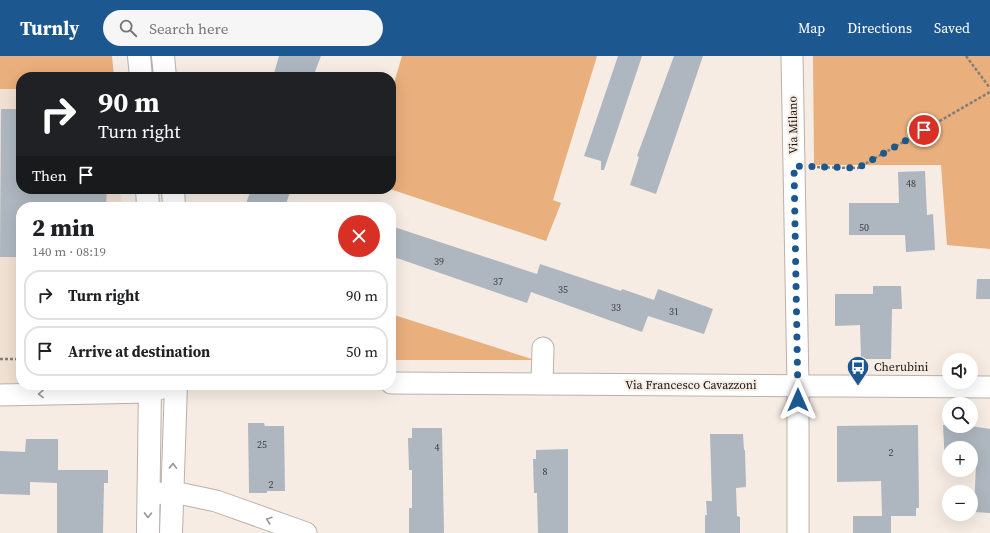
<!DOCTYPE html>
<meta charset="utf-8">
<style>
body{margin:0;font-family:"Source Serif 4",serif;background:#f6f6f6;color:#202124;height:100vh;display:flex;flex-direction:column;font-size:15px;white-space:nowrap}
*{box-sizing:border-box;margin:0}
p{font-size:13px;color:#757577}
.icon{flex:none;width:22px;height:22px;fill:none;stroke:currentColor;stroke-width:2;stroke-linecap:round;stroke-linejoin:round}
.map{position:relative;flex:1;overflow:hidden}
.details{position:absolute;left:16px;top:146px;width:380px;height:188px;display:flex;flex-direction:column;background:#fff;border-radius:16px;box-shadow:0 4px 16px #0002}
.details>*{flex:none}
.hud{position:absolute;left:16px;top:16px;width:380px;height:122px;border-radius:16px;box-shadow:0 4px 16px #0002;background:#202124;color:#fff;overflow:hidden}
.fabs{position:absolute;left:942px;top:297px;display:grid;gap:8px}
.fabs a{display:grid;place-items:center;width:36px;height:36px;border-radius:50%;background:#fff;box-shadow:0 4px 16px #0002;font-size:20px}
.pin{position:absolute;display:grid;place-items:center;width:34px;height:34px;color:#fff;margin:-17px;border:2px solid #fff;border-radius:50%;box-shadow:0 1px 4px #0007}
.me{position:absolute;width:44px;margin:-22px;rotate:0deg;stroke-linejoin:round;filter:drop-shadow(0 0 3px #0008)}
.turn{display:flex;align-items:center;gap:14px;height:84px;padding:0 16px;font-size:18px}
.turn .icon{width:52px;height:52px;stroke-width:2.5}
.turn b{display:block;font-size:28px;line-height:34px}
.then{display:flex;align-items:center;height:38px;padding:0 16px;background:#0003;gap:8px;font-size:15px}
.round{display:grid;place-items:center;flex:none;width:42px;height:42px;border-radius:21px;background:#f6f6f6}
.overview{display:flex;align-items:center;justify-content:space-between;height:68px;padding:0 16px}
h1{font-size:24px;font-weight:800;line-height:30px}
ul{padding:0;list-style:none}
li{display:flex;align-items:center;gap:12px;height:50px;margin:0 8px 6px;padding:0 8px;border:2px solid #e0e0e0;border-radius:16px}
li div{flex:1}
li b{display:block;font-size:15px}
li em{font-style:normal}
header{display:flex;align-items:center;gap:24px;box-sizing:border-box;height:56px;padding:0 20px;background:#1c588f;color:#fff}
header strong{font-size:19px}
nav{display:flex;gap:22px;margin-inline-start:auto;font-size:14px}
.search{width:280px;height:36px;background:#f6f6f6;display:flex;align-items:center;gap:10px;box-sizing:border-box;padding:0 14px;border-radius:22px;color:#757577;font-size:15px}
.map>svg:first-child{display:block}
.built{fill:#f1e1d3}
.green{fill:#e9af7c}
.building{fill:#aeb6bf}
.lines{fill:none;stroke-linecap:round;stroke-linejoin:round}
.minor-casing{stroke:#bab1a9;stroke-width:23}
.major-casing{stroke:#bab1a9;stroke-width:24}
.path{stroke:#847e79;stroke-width:2.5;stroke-dasharray:3 2;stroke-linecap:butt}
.minor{stroke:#fff;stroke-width:21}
.major{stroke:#fff;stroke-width:22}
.oneway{stroke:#979594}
.route{stroke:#1c588f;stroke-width:7;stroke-dasharray:0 12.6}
.labels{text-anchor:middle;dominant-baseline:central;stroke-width:4;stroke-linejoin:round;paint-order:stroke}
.number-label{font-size:10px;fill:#3d3c3c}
.street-label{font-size:12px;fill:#171411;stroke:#f6ece4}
.poi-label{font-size:12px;fill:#171411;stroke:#f6ece4;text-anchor:start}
</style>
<header>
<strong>Turnly</strong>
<div class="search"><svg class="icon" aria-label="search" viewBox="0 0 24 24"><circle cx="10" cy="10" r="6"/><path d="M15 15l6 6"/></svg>Search here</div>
<nav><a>Map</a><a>Directions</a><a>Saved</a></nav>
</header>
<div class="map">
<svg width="990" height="477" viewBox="0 0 990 477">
<rect width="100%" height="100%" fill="#f6ece4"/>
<path class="built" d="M 0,33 L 21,33 L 21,133 L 121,133 L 122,151 L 21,151 L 21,329 L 0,329 Z"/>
<path class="green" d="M 0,0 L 112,0 L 114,21 L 21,21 L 21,33 L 0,33 Z
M 402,0 L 597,0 L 553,144 L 561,147 L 546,185 L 390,133 L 391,133 L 391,37 Z
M 813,0 L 990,0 L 990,193 L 947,189 L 941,109 L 814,109 Z
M 391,258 L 535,304 L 391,304 Z"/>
<path class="building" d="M 279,0 L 321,0 L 313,21 L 273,21 Z
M 618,0 L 642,0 L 604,114 L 601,114 L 601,105 L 584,100 Z
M 674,0 L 703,0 L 656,138 L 630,129 L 639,101 L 637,100 Z
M 1,53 L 21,53 L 21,133 L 107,133 L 106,151 L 21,151 L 21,201 L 0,201 Z
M 925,115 L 927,159 L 933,158 L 935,194 L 906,196 L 905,179 L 849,179 L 849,147 L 899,147 L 898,116 Z
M 251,133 L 291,133 L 285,151 L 245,151 Z
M 391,170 L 537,218 L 540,208 L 621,235 L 622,233 L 654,244 L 658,233 L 713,253 L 704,278 L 648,260 L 642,276 L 531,236 L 527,247 L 391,200 Z
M 977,223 L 990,223 L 990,243 L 976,243 Z
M 873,230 L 901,230 L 902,253 L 892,253 L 891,303 L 861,303 L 860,269 L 835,270 L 835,238 L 873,238 Z
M 248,367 L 264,367 L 265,370 L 284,370 L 285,435 L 267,435 L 267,437 L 249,437 Z
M 918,369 L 919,452 L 916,452 L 916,460 L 891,460 L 891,477 L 853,477 L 853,460 L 882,460 L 881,425 L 837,426 L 837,370 Z
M 943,369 L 971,370 L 990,373 L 990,457 L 974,456 L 976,408 L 971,408 L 971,392 L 949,392 L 949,408 L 945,408 Z
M 412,372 L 442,372 L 444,477 L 409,477 L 409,452 L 412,452 L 412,414 L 409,414 L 408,382 L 412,382 Z
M 710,378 L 743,378 L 744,394 L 745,394 L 746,431 L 736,432 L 737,460 L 740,461 L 740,477 L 705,477 L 705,459 L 707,459 L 706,445 L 712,445 Z
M 26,383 L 58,383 L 58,414 L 108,414 L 108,427 L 104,427 L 103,477 L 57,477 L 57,427 L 30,426 L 30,439 L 0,438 L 0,395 L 25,396 Z
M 568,393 L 568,477 L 538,477 L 537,437 L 534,437 L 533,403 L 536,403 L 536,394 Z"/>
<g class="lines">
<g class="minor-casing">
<path id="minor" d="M 792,0 L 798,329 L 798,477
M 391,327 L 990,331
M 542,327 L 543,292
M 0,339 L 150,336 L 170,329
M 149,437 L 183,438 L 216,445 L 306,477"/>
</g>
<g class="major-casing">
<path id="major" d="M 139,0 L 141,21
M 163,0 L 165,21
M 147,133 L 148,151
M 173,133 L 174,151
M 148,477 L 150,329
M 171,477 L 176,329"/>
</g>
<path class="path" d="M 966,0 L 990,32
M 812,111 L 858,112 L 990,36
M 0,303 L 16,303"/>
<use href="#minor" class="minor"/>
<use href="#major" class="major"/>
</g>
<defs><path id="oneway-chevron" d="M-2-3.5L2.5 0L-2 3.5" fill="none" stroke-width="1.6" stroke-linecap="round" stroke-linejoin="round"/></defs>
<g class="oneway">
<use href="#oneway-chevron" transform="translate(41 338) rotate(179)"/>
<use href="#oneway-chevron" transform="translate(173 410) rotate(-88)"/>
<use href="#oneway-chevron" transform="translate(148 459) rotate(91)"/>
<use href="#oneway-chevron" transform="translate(269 464) rotate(-161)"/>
</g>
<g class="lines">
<path class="route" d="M 798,344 L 794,110 L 858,112 L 924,74"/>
</g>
<defs>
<g id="bus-pin" transform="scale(1.15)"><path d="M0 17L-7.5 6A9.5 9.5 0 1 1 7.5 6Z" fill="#1c588f" stroke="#f6ece4"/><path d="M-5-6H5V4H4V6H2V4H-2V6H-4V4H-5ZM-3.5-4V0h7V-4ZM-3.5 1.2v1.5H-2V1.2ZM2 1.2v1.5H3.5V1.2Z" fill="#fff"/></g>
</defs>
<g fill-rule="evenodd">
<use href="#bus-pin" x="858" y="311"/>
</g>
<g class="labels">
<g class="number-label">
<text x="911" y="127">48</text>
<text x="864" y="171">50</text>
<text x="439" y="205">39</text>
<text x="498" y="225">37</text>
<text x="563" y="233">35</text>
<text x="616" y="251">33</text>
<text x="674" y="255">31</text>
<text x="262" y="388">25</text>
<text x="437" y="391">4</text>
<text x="891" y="396">2</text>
<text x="545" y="415">8</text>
<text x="271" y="428">2</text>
</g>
<g class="street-label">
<text transform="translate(793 69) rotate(-91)">Via Milano</text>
<text x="691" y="329">Via Francesco Cavazzoni</text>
</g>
<g class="poi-label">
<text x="874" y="311">Cherubini</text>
</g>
</g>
</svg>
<div class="fabs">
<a><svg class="icon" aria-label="sound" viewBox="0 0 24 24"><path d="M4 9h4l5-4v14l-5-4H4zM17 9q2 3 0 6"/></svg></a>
<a><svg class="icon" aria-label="search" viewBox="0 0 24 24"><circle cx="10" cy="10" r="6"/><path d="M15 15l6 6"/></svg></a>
<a>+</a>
<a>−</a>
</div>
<div class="pin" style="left:924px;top:74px;background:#d93025"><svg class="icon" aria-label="arrive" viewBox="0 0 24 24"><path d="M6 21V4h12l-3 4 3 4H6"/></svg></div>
<svg class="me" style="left:798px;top:344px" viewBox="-20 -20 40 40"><path d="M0-17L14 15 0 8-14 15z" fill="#1c588f" stroke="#fff" stroke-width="4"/></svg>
<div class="hud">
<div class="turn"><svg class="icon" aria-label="right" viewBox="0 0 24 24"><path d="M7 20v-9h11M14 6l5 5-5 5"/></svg><div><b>90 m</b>Turn right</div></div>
<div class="then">Then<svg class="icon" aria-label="arrive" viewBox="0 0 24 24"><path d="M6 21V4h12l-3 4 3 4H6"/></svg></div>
</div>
<section class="details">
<div class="overview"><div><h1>2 min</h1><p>140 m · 08:19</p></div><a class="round" style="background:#d93025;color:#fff"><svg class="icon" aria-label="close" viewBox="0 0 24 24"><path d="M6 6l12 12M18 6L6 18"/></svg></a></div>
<ul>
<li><svg class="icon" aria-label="right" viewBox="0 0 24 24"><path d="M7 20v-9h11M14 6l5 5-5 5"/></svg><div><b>Turn right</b></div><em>90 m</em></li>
<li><svg class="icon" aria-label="arrive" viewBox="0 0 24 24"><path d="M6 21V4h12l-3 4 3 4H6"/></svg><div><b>Arrive at destination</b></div><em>50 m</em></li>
</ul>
</section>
</div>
